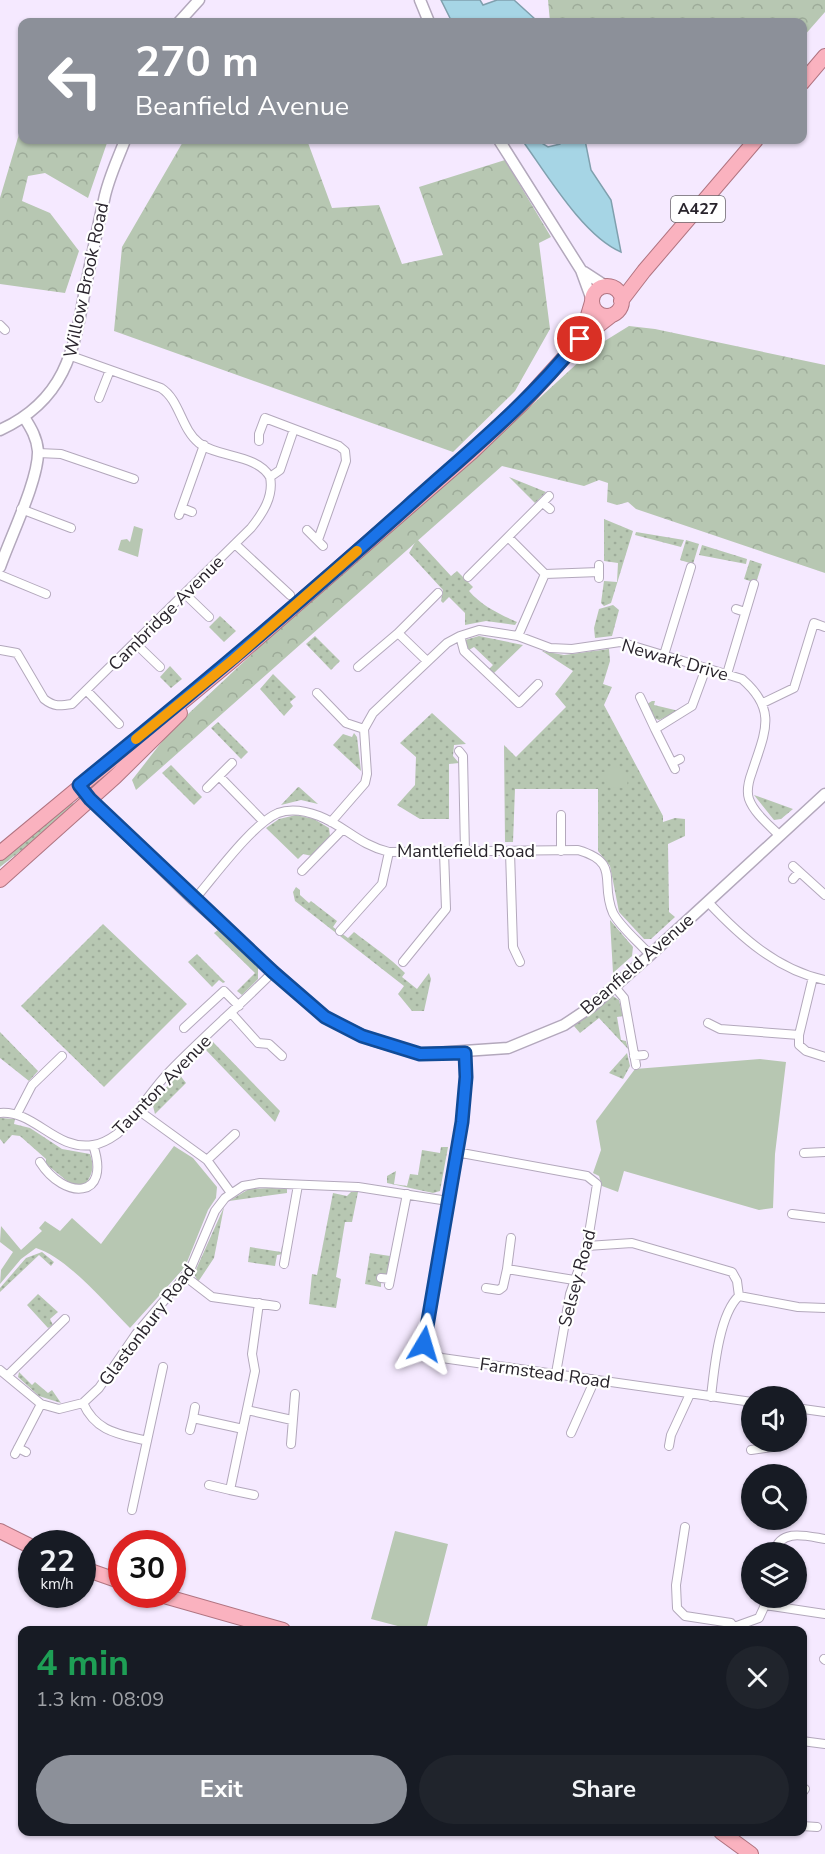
<!DOCTYPE html>
<meta charset="utf-8">
<style>
body{margin:0;font-family:"Nunito Sans",sans-serif;background:#20242c;color:#f1f3f6;height:100vh;display:flex;flex-direction:column;font-size:22px;white-space:nowrap}
*{box-sizing:border-box;margin:0}
p{font-size:20px;color:#9ea1a6}
.icon{flex:none;width:33px;height:33px;fill:none;stroke:currentColor;stroke-width:2;stroke-linecap:round;stroke-linejoin:round}
.map{position:relative;flex:1;overflow:hidden}
.panel{position:absolute;left:18px;top:1626px;width:789px;height:210px;display:flex;flex-direction:column;background:#171b24;border-radius:12px;box-shadow:0 2px 4px #0004}
.panel>*{flex:none}
.banner{position:absolute;left:18px;top:18px;width:789px;height:126px;border-radius:12px;box-shadow:0 2px 4px #0004;background:#8c9099;color:#fff;overflow:hidden}
.controls{position:absolute;left:741px;top:1386px;display:grid;gap:12px}
.controls a{display:grid;place-items:center;width:66px;height:66px;border-radius:50%;background:#171b24;box-shadow:0 2px 4px #0004;font-size:30px}
.speed{position:absolute;left:18px;top:1530px;display:flex;gap:12px;font-size:30px;font-weight:700;text-align:center}
.speed>*{display:grid;place-content:center;width:78px;height:78px;border-radius:50%;background:#171b24;box-shadow:0 2px 4px #0004;line-height:1}
.speed small{font-size:15px;font-weight:400}
.speed .limit{border:9px solid #d22;background:#fff;color:#111}
.pin{position:absolute;display:grid;place-items:center;width:51px;height:51px;color:#fff;margin:-26px;border:3px solid #fff;border-radius:50%;box-shadow:0 2px 6px #0007}
.me{position:absolute;width:66px;margin:-33px;rotate:7deg;stroke-linejoin:round;filter:drop-shadow(0 0 4px #0008)}
.turn{display:flex;align-items:center;gap:21px;height:126px;padding:0 18px;font-size:27px}
.turn .icon{width:78px;height:78px;stroke-width:2.5}
.turn b{display:block;font-size:42px;line-height:51px}
.round{display:grid;place-items:center;flex:none;width:63px;height:63px;border-radius:32px;background:#20242c}
.head{display:flex;align-items:center;justify-content:space-between;height:102px;padding:0 18px}
h1{font-size:36px;font-weight:700;line-height:45px;color:#1e9e55}
.cta{display:flex;gap:12px;margin-top:auto;padding:12px 18px}
.cta a{flex:1;height:69px;border-radius:36px;background:#8c9099;color:#fff;font-size:24px;font-weight:700;line-height:69px;text-align:center}
.cta a+a{background:#20242c;color:#f1f3f6}
.map>svg:first-child{display:block}
.grass{fill:url(#grass-dots)}
.forest{fill:url(#forest-crowns)}
.park{fill:#b7c7b2}
.water{fill:#a6d5e5;stroke:#80a0ae;stroke-width:1.5}
.lines{fill:none;stroke-linecap:round;stroke-linejoin:round}
.minor-casing{stroke:#b3a8bc;stroke-width:10}
.tertiary-casing{stroke:#b3a8bc;stroke-width:13}
.trunk-casing{stroke:#b07481;stroke-width:16}
.minor{stroke:#fff;stroke-width:8}
.tertiary{stroke:#fff;stroke-width:10}
.trunk{stroke:#fab2bf;stroke-width:14}
.route-casing{stroke:#114b97;stroke-width:15}
.route{stroke:#1a73e8;stroke-width:10}
.slow{stroke:#f59e0b;stroke-width:10}
.labels{text-anchor:middle;dominant-baseline:central;stroke-width:4.5;stroke-linejoin:round;paint-order:stroke}
.shield{fill:#fff;stroke:#69666b;stroke-width:1.5}
.shield-label{font-size:16px;font-weight:bold;fill:#29242c}
.street-label{font-size:18px;fill:#29242c;stroke:#fff}
</style>
<div class="map">
<svg width="825" height="1854" viewBox="0 0 825 1854">
<defs>
<pattern id="grass-dots" width="8" height="8" patternUnits="userSpaceOnUse" patternTransform="scale(1.5)"><rect width="8" height="8" fill="#b7c7b2"/><path d="M2 2h.1M6 6h.1" fill="none" stroke="#9dab99" stroke-width="1.8" stroke-linecap="round"/></pattern>
<pattern id="forest-crowns" width="20" height="18" patternUnits="userSpaceOnUse" patternTransform="scale(1.5)"><rect width="20" height="18" fill="#b7c7b2"/><path d="M2 6a3 3 0 1 1 6 0M12 15a3 3 0 1 1 6 0" fill="none" stroke="#9dab99"/></pattern>
</defs>
<rect width="100%" height="100%" fill="#f5e9ff"/>
<path class="grass" d="M 509,477 L 546,492 L 535,503 Z
M 604,519 L 633,531 L 611,603 L 604,606 L 601,603 L 604,581 L 617,582 L 618,563 L 604,561 Z
M 636,532 L 684,540 L 681,547 L 635,535 Z
M 417,539 L 451,576 L 457,571 L 473,587 L 469,591 C 482,606 499,614 517,622 L 515,625 L 486,621 L 465,625 L 465,613 L 449,597 L 443,603 L 441,601 L 443,590 L 409,553 Z
M 686,540 L 699,544 L 693,564 L 680,560 Z
M 702,545 L 747,559 L 746,564 L 699,555 Z
M 750,560 L 762,564 L 756,583 L 744,579 Z
M 613,605 L 619,610 L 612,636 L 595,638 L 594,628 L 599,609 Z
M 220,616 L 236,631 L 224,642 L 209,627 Z
M 315,636 L 340,661 L 331,670 L 306,644 Z
M 479,636 L 523,645 L 493,674 L 488,670 L 493,665 L 474,647 L 469,650 L 467,649 L 465,640 Z
M 609,649 L 610,661 L 603,684 L 612,687 L 604,705 L 663,816 L 663,822 L 675,818 L 685,819 L 685,836 L 668,844 L 669,912 L 675,917 L 651,939 L 644,939 L 619,912 L 610,866 L 598,851 L 598,789 L 515,789 L 513,842 L 505,842 L 504,745 L 516,757 L 566,707 L 555,694 L 573,671 L 542,651 L 564,655 Z
M 170,666 L 182,679 L 171,688 L 160,677 Z
M 273,674 L 296,697 L 290,702 L 293,706 L 284,716 L 260,689 Z
M 652,701 L 655,701 L 654,705 L 679,711 L 659,720 L 653,718 L 647,704 Z
M 432,713 L 466,744 L 454,745 L 453,756 L 459,763 L 449,764 L 449,819 L 420,819 L 397,805 L 415,785 L 416,757 L 400,743 Z
M 218,722 L 248,752 L 241,759 L 211,728 Z
M 354,733 L 357,737 L 361,771 L 333,745 L 343,734 L 352,737 Z
M 171,765 L 202,797 L 194,805 L 162,773 Z
M 298,787 L 299,787 L 318,804 L 301,800 L 281,805 Z
M 754,795 L 793,809 L 781,819 L 774,820 Z
M 71,803 L 77,804 C 52,826 26,847 0,867 L 0,860 Z
M 296,815 L 314,819 L 329,828 L 330,836 L 312,856 L 303,854 L 298,859 L 266,828 L 279,819 Z
M 296,887 L 300,890 L 300,895 L 309,903 L 311,901 L 337,921 L 333,927 L 348,938 L 354,932 C 372,946 389,957 405,973 L 402,977 L 417,989 L 429,973 L 431,979 L 424,1011 L 412,1011 L 398,994 L 404,986 L 295,901 L 293,892 Z
M 610,920 L 633,947 L 632,956 L 613,973 Z
M 103,924 L 187,1004 L 104,1087 L 21,1006 Z
M 218,930 L 258,968 L 258,979 L 242,995 L 237,991 L 255,973 L 214,933 Z
M 197,954 L 225,982 L 223,983 L 219,980 L 212,987 L 188,962 Z
M 613,996 L 619,1000 L 623,1016 L 617,1017 L 621,1040 L 626,1041 L 628,1049 L 599,1018 L 580,1033 L 574,1026 Z
M 0,1032 L 38,1071 L 29,1081 L 0,1058 Z
M 213,1042 L 280,1111 L 275,1122 L 205,1049 Z
M 627,1053 L 630,1066 L 623,1079 L 609,1073 Z
M 179,1074 L 186,1083 L 155,1114 L 152,1102 Z
M 0,1118 L 15,1119 L 14,1124 L 30,1128 L 62,1149 L 90,1154 C 95,1168 92,1177 82,1188 L 72,1185 L 46,1164 L 46,1159 L 20,1136 L 12,1135 L 4,1144 L 0,1139 Z
M 441,1147 L 448,1147 L 440,1191 L 433,1193 L 387,1183 L 387,1176 L 396,1171 L 394,1184 L 407,1186 L 410,1174 L 418,1175 L 422,1150 L 440,1153 Z
M 272,1188 L 287,1189 L 287,1193 L 229,1201 L 249,1189 Z
M 351,1192 L 358,1192 L 352,1222 L 345,1222 L 336,1277 L 341,1279 L 336,1308 L 309,1304 L 312,1274 L 317,1275 L 333,1193 L 347,1196 Z
M 224,1207 L 214,1258 L 198,1282 L 194,1274 Z
M 282,1246 L 285,1246 L 283,1254 L 277,1255 L 275,1266 L 248,1262 L 250,1247 L 281,1252 Z
M 42,1252 L 54,1262 L 51,1266 L 39,1255 L 0,1292 L 0,1288 L 26,1258 Z
M 370,1253 L 390,1256 L 387,1274 L 381,1275 L 381,1287 L 365,1284 Z
M 38,1294 L 58,1312 L 50,1319 L 53,1325 L 48,1328 L 27,1305 Z
M 19,1372 L 32,1385 L 35,1382 L 48,1393 L 52,1390 L 61,1403 L 39,1396 L 18,1377 Z"/>
<path class="forest" d="M 548,0 L 825,0 L 825,12 L 803,37 L 802,22 L 550,22 Z
M 22,124 L 22,140 L 108,140 L 88,198 L 45,173 L 28,176 L 22,201 L 50,213 L 79,251 L 65,293 L 0,284 L 0,198 Z
M 184,140 L 307,140 L 332,208 L 379,205 L 402,264 L 443,255 L 419,187 L 505,160 L 551,237 L 539,243 L 550,329 L 515,391 L 453,452 L 114,331 L 122,247 Z
M 629,326 L 655,329 L 825,365 L 825,573 L 636,509 L 628,502 L 617,505 L 607,502 L 608,483 L 599,480 L 584,486 L 502,466 L 136,790 L 132,780 L 171,730 L 302,607 L 469,463 L 595,347 Z"/>
<path class="park" d="M 134,526 L 143,529 L 138,557 L 118,550 L 121,540 L 127,539 L 130,542 Z
M 615,766 L 622,769 L 622,774 L 628,774 L 627,788 L 606,787 L 607,779 L 602,779 L 602,772 L 607,772 L 607,768 L 614,768 Z
M 760,1059 L 786,1062 L 775,1154 L 773,1208 L 759,1210 L 624,1171 L 618,1192 L 602,1186 L 599,1176 L 593,1173 L 601,1150 L 596,1121 L 635,1069 Z
M 174,1146 L 193,1158 L 217,1187 L 216,1198 L 208,1210 L 185,1267 L 130,1328 C 106,1304 68,1258 36,1248 L 21,1259 L 0,1284 L 1,1270 L 13,1252 L 0,1242 L 1,1226 L 21,1250 L 42,1231 L 39,1228 L 45,1221 L 60,1231 L 72,1218 L 101,1244 Z
M 395,1531 L 448,1544 L 426,1630 L 413,1630 L 371,1619 Z"/>
<path class="water" d="M 441,0 L 480,0 L 483,5 L 497,0 L 514,0 L 535,19 L 535,22 L 452,22 Z
M 522,140 L 537,140 L 548,147 L 560,144 L 562,140 L 585,140 L 591,170 L 611,200 L 621,252 C 583,236 546,173 522,140 Z"/>
<g class="lines">
<g class="minor-casing">
<path id="minor" d="M 0,325 L 5,330
M 71,356 L 161,388 C 180,400 181,429 199,443 C 218,458 257,454 270,477
M 99,398 L 110,370
M 259,441 L 259,434 L 265,418 L 339,446 L 345,451 L 346,461 L 318,540
M 38,453 L 61,454 L 134,479
M 543,503 L 550,509
M 182,508 L 192,512
M 21,509 L 71,528
M 179,515 L 204,445
M 307,530 L 323,546
M 235,544 L 290,595
M 545,574 L 508,537 L 549,496
M 0,575 L 46,594
M 468,577 L 508,537
M 599,578 L 599,565
M 185,594 L 209,617
M 736,609 L 745,612
M 398,633 L 438,593
M 460,636 L 464,651 L 519,703 L 538,684
M 518,636 L 545,574 L 599,572
M 135,643 L 160,667
M 0,650 L 17,653 L 44,699 C 54,707 60,706 72,704 L 251,528 C 263,513 274,496 270,477 L 280,470 L 294,429
M 664,655 L 691,567
M 358,667 L 398,633 L 427,661
M 727,674 L 754,584
M 87,691 L 119,724
M 317,693 L 346,723 L 364,729
M 640,697 L 655,729
M 763,703 L 794,688 L 814,623 L 825,627
M 459,751 L 463,756 L 465,852
M 672,763 L 680,759
M 675,769 L 655,729 L 692,706 L 706,668
M 219,776 L 263,821
M 207,788 L 232,763
M 331,822 L 365,783 L 367,774 L 364,729 L 373,713 L 447,643 L 460,636 L 479,630 L 518,636 L 550,648 L 572,649 L 620,642 L 742,679 C 778,710 765,732 752,772 C 749,780 746,790 749,799 C 754,813 769,825 779,835
M 561,851 L 561,815
M 510,852 L 513,947 L 520,962
M 793,866 L 825,895
M 302,871 L 342,830
M 793,879 L 799,872
M 194,900 C 214,877 252,824 278,813 C 291,808 306,811 319,816 C 345,826 359,845 389,852 L 578,850 C 622,863 599,882 613,913 C 621,928 639,942 650,955
M 708,902 C 740,936 777,970 825,980
M 340,931 L 382,884 L 389,852
M 403,962 L 446,909 L 444,852
M 813,977 L 799,1035 L 799,1045 L 806,1051 L 825,1057
M 614,986 L 624,998 L 636,1065
M 232,1014 L 258,1043 L 269,1044 L 282,1056
M 708,1023 L 720,1029 L 799,1035
M 184,1028 L 224,991 L 239,1006
M 465,1053 L 466,1077 L 462,1122 L 425,1329 L 426,1350 L 442,1358 L 752,1402
M 634,1056 L 644,1055
M 138,1110 L 207,1160 L 231,1193
M 0,1113 C 35,1110 55,1151 93,1145 C 102,1144 110,1139 117,1134 C 137,1116 151,1090 170,1071 C 203,1037 239,1006 273,972
M 17,1114 L 32,1085 L 62,1056
M 456,1152 L 587,1176 L 597,1184 L 587,1246 L 570,1294 L 556,1373
M 804,1153 L 825,1152
M 207,1160 L 235,1134
M 40,1162 C 64,1200 112,1200 93,1145
M 792,1214 L 825,1218
M 587,1246 L 632,1243 L 732,1272 L 737,1281 L 739,1296
M 284,1264 L 298,1185
M 507,1269 L 511,1238
M 186,1277 L 212,1297 L 276,1306
M 381,1278 L 390,1279
M 389,1285 L 407,1194
M 486,1288 L 499,1290 L 503,1287 L 507,1269 L 574,1280
M 0,1370 L 41,1404 L 59,1409 L 83,1403 L 99,1388 L 136,1334 L 190,1270 L 215,1211 L 225,1198 L 243,1186 L 260,1183 L 358,1187 L 448,1201
M 8,1375 L 65,1319
M 711,1397 C 714,1370 719,1314 739,1296 L 798,1307 L 825,1308
M 83,1403 C 96,1432 119,1434 147,1441
M 796,1408 L 825,1412
M 247,1410 L 292,1420
M 193,1418 L 195,1407
M 190,1430 L 193,1418 L 243,1429
M 571,1433 L 592,1386 L 592,1379
M 291,1444 L 295,1394
M 669,1446 L 671,1435 L 690,1394
M 18,1448 L 26,1452
M 751,1450 L 780,1446 L 781,1442
M 15,1454 L 41,1404
M 209,1485 L 230,1490 L 255,1371 L 252,1354 L 259,1303
M 230,1490 L 254,1495
M 132,1510 L 163,1367
M 685,1527 L 676,1585 L 677,1608 L 685,1616 L 731,1623 L 735,1630
M 774,1552 C 781,1528 806,1536 825,1539
M 766,1598 L 765,1605 L 825,1614
M 734,1627 L 759,1618 L 765,1605
M 824,1659 L 825,1660
M 802,1741 L 825,1744
M 802,1793 L 805,1789
M 802,1826 L 817,1827"/>
</g>
<g class="tertiary-casing">
<path id="tertiary" d="M 420,0 L 429,22
M 179,22 L 199,0
M 499,140 L 581,270 L 592,300
M 584,272 L 607,287
M 0,430 C 64,401 74,352 85,290 C 91,260 97,230 104,200 C 108,179 118,159 125,140
M 0,567 C 10,538 39,479 38,451 C 37,438 31,428 24,417
M 79,785 L 90,799 L 194,900 L 325,1017 L 372,1040 L 420,1054 L 508,1048 L 564,1025 L 591,1007 L 650,955 L 825,794"/>
</g>
<g class="trunk-casing">
<path id="trunk" d="M 802,83 L 825,56
M592 301a15 15 0 1 1 30 0a15 15 0 1 1-30 0Z
M 621,301 L 644,271 L 756,140
M 581,339 L 592,302
M 0,853 L 234,659 L 472,452 L 523,403 L 581,339 L 612,315
M 0,880 L 115,777 L 180,713
M 0,1531 L 32,1547
M 82,1568 L 122,1582
M 157,1594 L 283,1630
M 721,1832 L 751,1854"/>
</g>
<use href="#minor" class="minor"/>
<use href="#tertiary" class="tertiary"/>
<use href="#trunk" class="trunk"/>
</g>
<g class="lines">
<g class="route-casing">
<path id="route" d="M 424,1344 L 462,1122 L 466,1077 L 465,1053 L 420,1054 L 362,1036 L 325,1017 L 273,972 L 90,799 L 79,785 C 191,694 301,602 408,506 C 469,451 528,404 580,339"/>
</g>
<use href="#route" class="route"/>
<path class="slow" d="M 136,739 L 234,659 L 357,551"/>
</g>
<g class="labels">
<rect class="shield" x="671" y="196" width="54" height="26" rx="4.5"/>
<g class="shield-label">
<text x="698" y="209">A427</text>
</g>
<g class="street-label">
<text transform="translate(86 280) rotate(-78)">Willow Brook Road</text>
<text transform="translate(166 613) rotate(-45)">Cambridge Avenue</text>
<text transform="translate(675 660) rotate(16)">Newark Drive</text>
<text x="466" y="851">Mantlefield Road</text>
<text transform="translate(637 964) rotate(-41)">Beanfield Avenue</text>
<text transform="translate(162 1085) rotate(-46)">Taunton Avenue</text>
<text transform="translate(577 1278) rotate(-75)">Selsey Road</text>
<text transform="translate(147 1325) rotate(-53)">Glastonbury Road</text>
<text transform="translate(545 1373) rotate(8)">Farmstead Road</text>
</g>
</g>
</svg>
<div class="controls">
<a><svg class="icon" aria-label="sound" viewBox="0 0 24 24"><path d="M4 9h4l5-4v14l-5-4H4zM17 9q2 3 0 6"/></svg></a>
<a><svg class="icon" aria-label="search" viewBox="0 0 24 24"><circle cx="10" cy="10" r="6"/><path d="M15 15l6 6"/></svg></a>
<a><svg class="icon" aria-label="layers" viewBox="0 0 24 24"><path d="M12 4l9 5-9 5-9-5zM3 14l9 5 9-5"/></svg></a>
</div>
<div class="speed"><div>22<small>km/h</small></div><div class="limit">30</div></div>
<div class="pin" style="left:580px;top:339px;background:#d93025"><svg class="icon" aria-label="arrive" viewBox="0 0 24 24"><path d="M6 21V4h12l-3 4 3 4H6"/></svg></div>
<svg class="me" style="left:424px;top:1344px" viewBox="-20 -20 40 40"><path d="M0-17L14 15 0 8-14 15z" fill="#1a73e8" stroke="#fff" stroke-width="4"/></svg>
<div class="banner">
<div class="turn"><svg class="icon" aria-label="left" viewBox="0 0 24 24"><path d="M17 20v-9H6M10 6l-5 5 5 5"/></svg><div><b>270 m</b>Beanfield Avenue</div></div>
</div>
<section class="panel">
<div class="head"><div><h1>4 min</h1><p>1.3 km · 08:09</p></div><a class="round"><svg class="icon" aria-label="close" viewBox="0 0 24 24"><path d="M6 6l12 12M18 6L6 18"/></svg></a></div>
<div class="cta"><a>Exit</a><a>Share</a></div>
</section>
</div>
